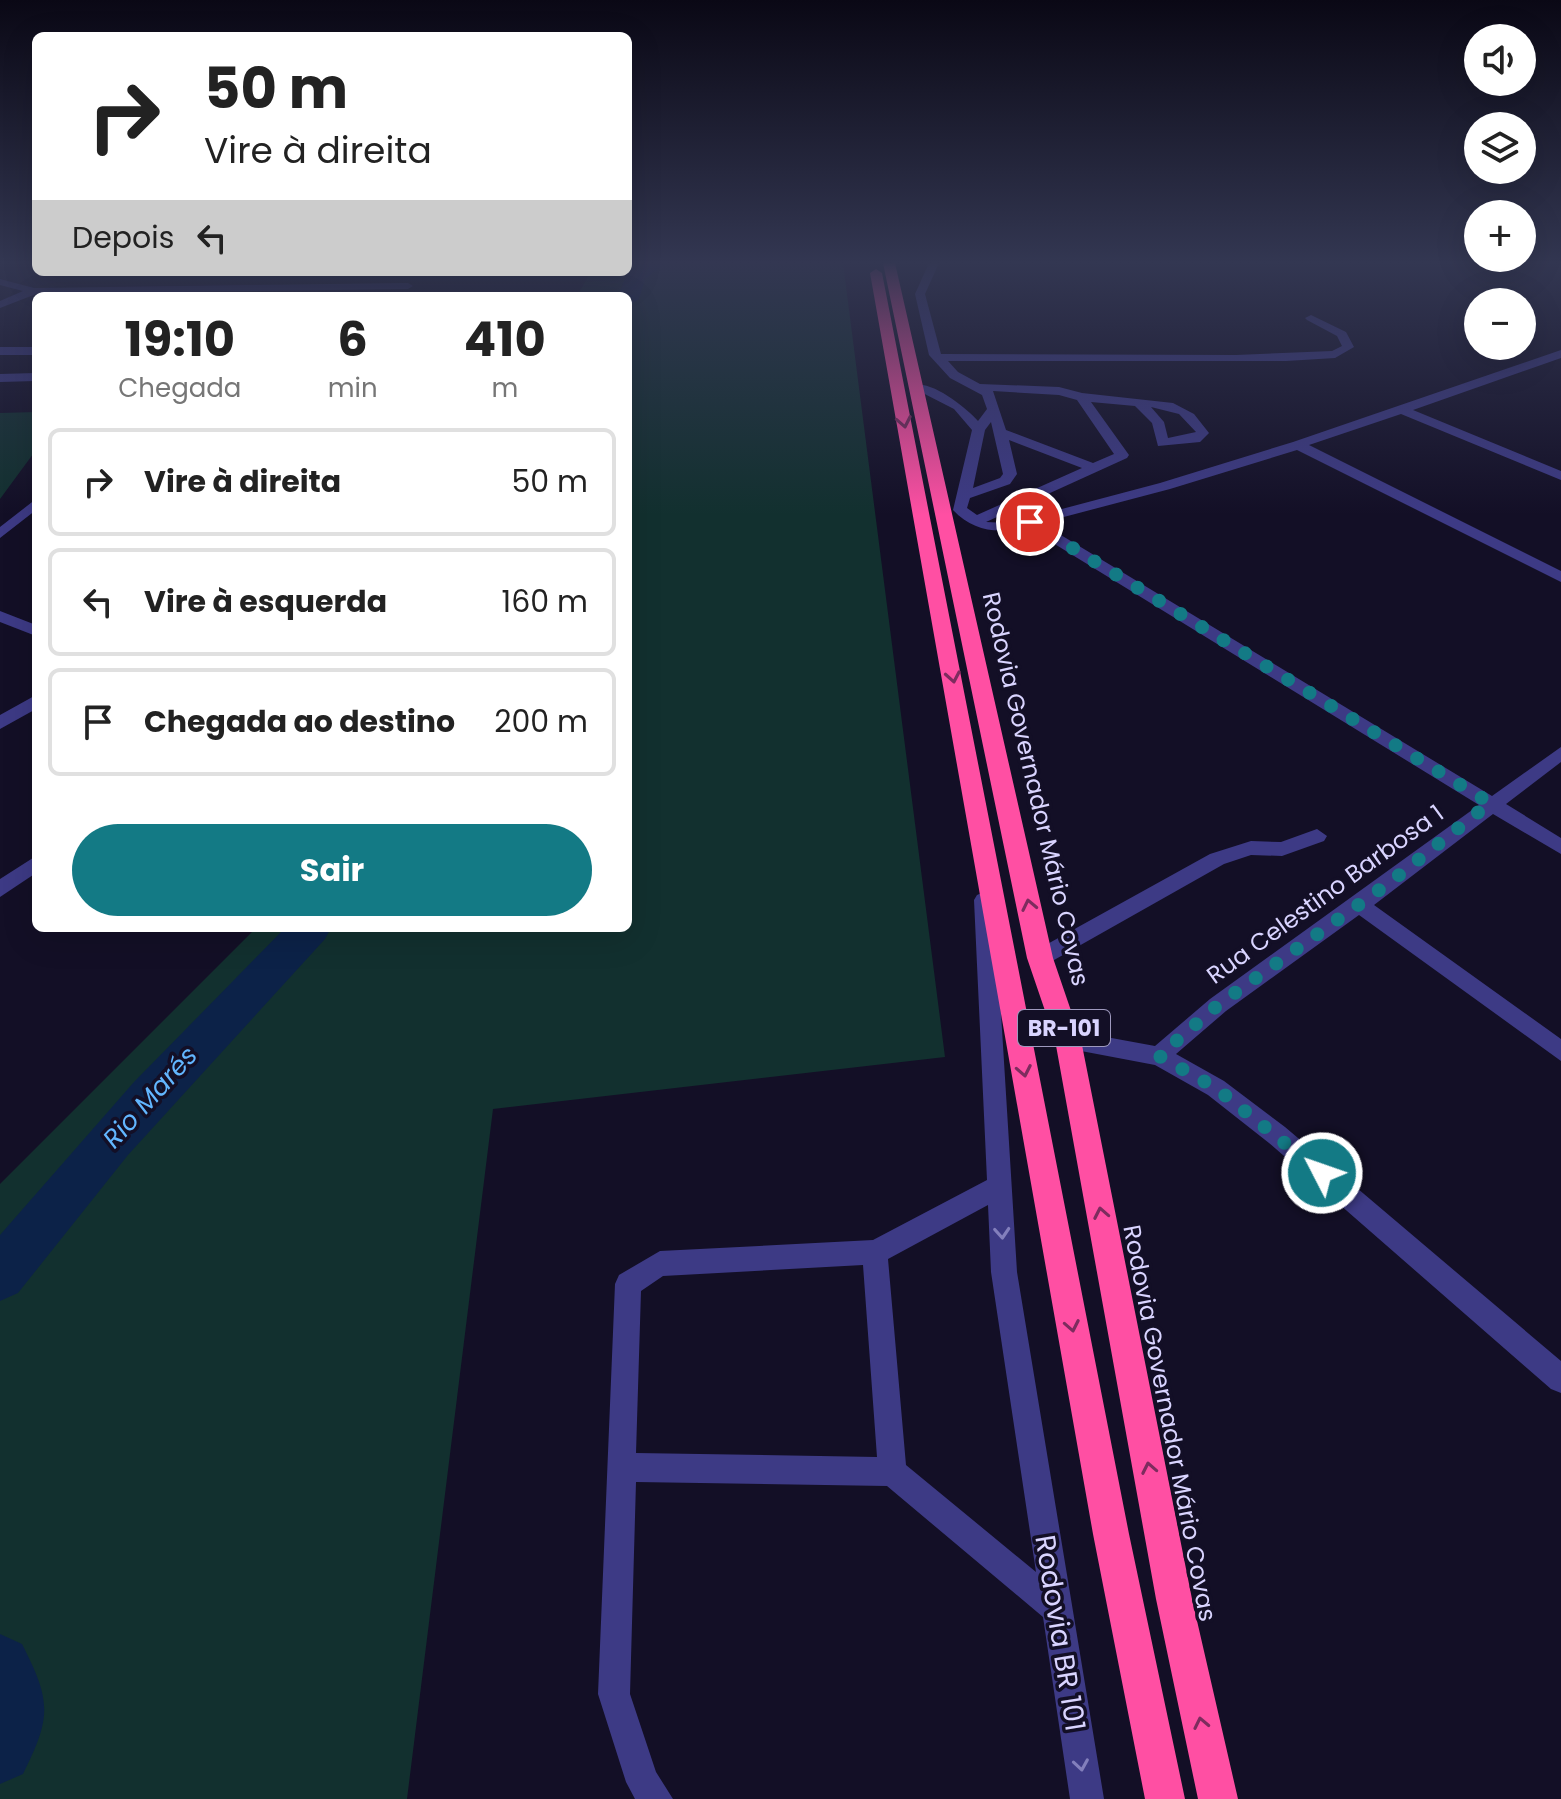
<!DOCTYPE html>
<html lang="pt">
<meta charset="utf-8">
<style>
body{margin:0;font-family:Poppins,sans-serif;background:#f2f2f2;color:#222;height:100vh;display:flex;flex-direction:column;font-size:30px;white-space:nowrap}
*{box-sizing:border-box;margin:0}
p{font-size:26px;color:#767676}
.icon{flex:none;width:44px;height:44px;fill:none;stroke:currentColor;stroke-width:2;stroke-linecap:round;stroke-linejoin:round}
.map{position:relative;flex:1;overflow:hidden}
.details{position:absolute;left:32px;top:292px;width:600px;height:640px;display:flex;flex-direction:column;background:#fff;border-radius:12px;box-shadow:0 8px 32px #0002}
.details>*{flex:none}
.hud{position:absolute;left:32px;top:32px;width:600px;height:244px;border-radius:12px;box-shadow:0 8px 32px #0002;background:#fff;color:#222;overflow:hidden}
.controls{position:absolute;left:1464px;top:24px;display:grid;gap:16px}
.controls a{display:grid;place-items:center;width:72px;height:72px;border-radius:50%;background:#fff;box-shadow:0 8px 32px #0002;font-size:40px}
.pin{position:absolute;display:grid;place-items:center;width:68px;height:68px;color:#fff;margin:-34px;border:4px solid #fff;border-radius:50%;box-shadow:0 2px 8px #0007}
.me{position:absolute;width:88px;margin:-44px;rotate:311deg;stroke-linejoin:round;filter:drop-shadow(0 0 6px #0008)}
.turn{display:flex;align-items:center;gap:28px;height:168px;padding:0 40px;font-size:36px}
.turn .icon{width:104px;height:104px;stroke-width:2.5}
.turn b{display:block;font-size:56px;line-height:68px}
.then{display:flex;align-items:center;height:76px;padding:0 40px;background:#0003;gap:16px;font-size:30px}
.eta{display:flex;justify-content:space-evenly;align-items:center;height:136px;text-align:center}
.eta b{font-size:48px;font-weight:700;line-height:56px}
.primary-button{display:flex;gap:16px;margin-top:auto;padding:16px 40px}
.primary-button a{flex:1;height:92px;border-radius:48px;background:#137a85;color:#fff;font-size:32px;font-weight:700;line-height:92px;text-align:center}
ul{padding:0;list-style:none}
li{display:flex;align-items:center;gap:24px;height:108px;margin:0 16px 12px;padding:0 24px;border:4px solid #e0e0e0;border-radius:12px}
li div{flex:1}
li b{display:block;font-size:30px}
li em{font-style:normal}
.map>svg:first-child{display:block}
.green{fill:#12302f}
.lines{fill:none;stroke-linecap:round;stroke-linejoin:round}
.river{fill:#0c2248;fill-rule:evenodd}
.minor{fill:#3d3a85;fill-rule:evenodd}
.highway{fill:#ff4fa3;fill-rule:evenodd}
.oneway{stroke:#7d2c5e}
.oneway2{stroke:#837fbc}
.route{stroke:#137a85;stroke-width:14;stroke-dasharray:0 25.2}
.labels{text-anchor:middle;dominant-baseline:central;stroke-width:7;stroke-linejoin:round;paint-order:stroke}
.shield{fill:#130f26;stroke:#9e99be;stroke-width:2}
.shield-label{font-size:22px;font-weight:bold;fill:#d9d4ff}
.street-label{font-size:24px;fill:#d9d4ff;stroke:#130f26}
.water-label{font-size:26px;font-style:italic;fill:#62b6ff;stroke:#130f26}
.near-street-label{font-size:28px;fill:#d9d4ff;stroke:#130f26}
</style>
<div class="map">
<svg width="1561" height="1799" viewBox="0 0 1561 1799">
<rect width="100%" height="100%" fill="#130f26"/>
<path class="green" d="M 628,263 L 843,263 L 945,1057 L 493,1109 L 407,1799 L 0,1799 L 0,1184 L 256,928 L 628,928 L 628,296 L 577,296 L 591,272 L 628,272 Z
M 36,412 L 36,450 L 0,499 L 0,413 Z"/>
<g class="lines">
<path class="river" d="M 641,263 L 666,263 L 645,279 L 639,299 L 628,306 L 628,296 L 618,296 L 628,271 Z
M 285,928 L 331,928 L 325,939 L 128,1155 L 18,1293 L 0,1301 L 0,1235 L 134,1082 Z
M 0,1634 L 22,1644 C 51,1701 52,1716 23,1774 L 0,1784 Z"/>
<path class="minor" d="M 929,263 L 939,263 L 925,294 L 941,354 L 1236,355 L 1332,351 L 1342,346 L 1337,336 L 1307,320 L 1305,318 L 1311,315 L 1346,332 L 1354,347 L 1335,358 L 1286,361 L 948,361 L 958,372 L 980,384 L 1059,387 L 1082,393 L 1173,403 L 1194,414 L 1209,433 L 1200,442 L 1158,446 L 1152,423 L 1135,406 L 1091,402 L 1129,455 L 1127,458 L 986,522 L 1009,523 L 1160,483 L 1293,442 L 1561,350 L 1561,358 L 1413,410 L 1561,471 L 1561,480 L 1401,414 L 1309,445 L 1561,571 L 1561,582 L 1297,450 L 1170,489 L 1041,523 L 1492,796 L 1561,747 L 1561,762 L 1506,804 L 1561,838 L 1561,854 L 1493,814 L 1374,905 L 1561,1039 L 1561,1061 L 1359,915 L 1226,1011 L 1176,1054 L 1224,1081 L 1285,1127 L 1561,1361 L 1561,1393 L 1551,1389 L 1269,1143 L 1208,1095 L 1155,1065 L 1060,1047 L 1057,1040 L 1060,1033 L 1068,1030 L 1155,1046 L 1210,999 L 1479,805 L 1027,527 C 998,534 974,532 953,510 L 972,430 L 954,409 L 911,387 C 927,376 967,408 978,421 L 987,409 L 982,395 L 950,378 L 929,355 L 915,294 ZM 993,391 L 1059,395 L 1077,400 L 1114,454 L 1093,463 L 1006,430 ZM 1151,407 L 1179,414 L 1196,432 L 1168,438 L 1164,422 ZM 991,422 L 1003,474 L 1000,478 L 973,488 L 985,430 ZM 1009,440 L 1082,468 L 977,515 L 967,508 L 970,498 L 1010,484 L 1017,474 Z
M 0,279 L 34,288 L 408,283 L 413,286 L 408,289 L 36,294 L 0,308 L 0,301 L 23,291 L 0,285 Z
M 0,347 L 36,347 L 36,355 L 0,355 Z
M 36,373 L 36,381 L 0,382 L 0,374 Z
M 36,499 L 36,510 L 0,538 L 0,527 Z
M 0,611 L 36,625 L 36,636 L 0,622 Z
M 36,695 L 36,709 L 0,729 L 0,715 Z
M 1317,829 L 1327,836 L 1324,841 L 1282,856 L 1251,855 L 1224,864 L 1047,964 L 1033,964 L 1030,958 L 1033,952 L 1210,854 L 1251,841 L 1281,842 Z
M 36,856 L 36,873 L 0,897 L 0,879 Z
M 984,892 L 991,895 L 994,900 L 1017,1272 L 1104,1799 L 1070,1799 L 1043,1617 L 887,1486 L 636,1482 L 630,1694 L 656,1772 L 673,1799 L 635,1799 L 626,1782 L 598,1694 L 615,1284 L 619,1275 L 660,1251 L 873,1240 L 987,1180 L 974,900 L 977,895 ZM 988,1205 L 991,1272 L 1036,1572 L 906,1465 L 888,1259 ZM 863,1265 L 877,1457 L 636,1453 L 641,1291 L 663,1276 Z"/>
<path class="highway" d="M 883,263 L 895,263 L 1053,958 L 1081,1040 L 1192,1599 L 1238,1799 L 1198,1799 L 1156,1599 L 1055,1040 L 1027,958 Z
M 876,269 L 882,273 L 1129,1534 L 1185,1799 L 1145,1799 L 1093,1534 L 870,273 Z"/>
</g>
<defs><path id="oneway-chevron" d="M-2-3.5L2.5 0L-2 3.5" fill="none" stroke-width="1.6" stroke-linecap="round" stroke-linejoin="round" transform="scale(2)"/></defs>
<g class="oneway">
<use href="#oneway-chevron" transform="translate(904 422) rotate(79)"/>
<use href="#oneway-chevron" transform="translate(953 677) rotate(80)"/>
<use href="#oneway-chevron" transform="translate(1029 905) rotate(-102)"/>
<use href="#oneway-chevron" transform="translate(1024 1071) rotate(79)"/>
<use href="#oneway-chevron" transform="translate(1101 1213) rotate(-101)"/>
<use href="#oneway-chevron" transform="translate(1072 1326) rotate(79)"/>
<use href="#oneway-chevron" transform="translate(1149 1468) rotate(-101)"/>
<use href="#oneway-chevron" transform="translate(1201 1723) rotate(-102)"/>
</g>
<g class="oneway2">
<use href="#oneway-chevron" transform="translate(1002 1233) rotate(86)"/>
<use href="#oneway-chevron" transform="translate(1081 1765) rotate(81)"/>
</g>
<linearGradient id="sky" x2="0" y2="1"><stop stop-color="#0a0815"/><stop offset="0.51" stop-color="#333752"/><stop offset="1" stop-color="#333752" stop-opacity="0"/></linearGradient>
<rect width="1561" height="515" fill="url(#sky)"/>
<g class="lines">
<path class="route" d="M 1030,522 L 1490,803 L 1389,883 L 1218,1005 L 1159,1056 L 1216,1088 L 1322,1173"/>
</g>
<g class="labels">
<rect class="shield" x="1018" y="1010" width="92" height="36" rx="6"/>
<g class="shield-label">
<text x="1064" y="1028">BR-101</text>
</g>
<g class="street-label">
<text transform="translate(1036 789) rotate(77)">Rodovia Governador Mário Covas</text>
<text transform="translate(1325 894) rotate(-36)">Rua Celestino Barbosa 1</text>
<text transform="translate(1170 1423) rotate(79)">Rodovia Governador Mário Covas</text>
</g>
<g class="water-label">
<text transform="translate(150 1097) rotate(-48)">Rio Marés</text>
</g>
<g class="near-street-label">
<text transform="translate(1060 1633) rotate(81)">Rodovia BR 101</text>
</g>
</g>
</svg>
<div class="controls">
<a><svg class="icon" aria-label="sound" viewBox="0 0 24 24"><path d="M4 9h4l5-4v14l-5-4H4zM17 9q2 3 0 6"/></svg></a>
<a><svg class="icon" aria-label="layers" viewBox="0 0 24 24"><path d="M12 4l9 5-9 5-9-5zM3 14l9 5 9-5"/></svg></a>
<a>+</a>
<a>−</a>
</div>
<div class="pin" style="left:1030px;top:522px;background:#d93025"><svg class="icon" aria-label="arrive" viewBox="0 0 24 24"><path d="M6 21V4h12l-3 4 3 4H6"/></svg></div>
<svg class="me" style="left:1322px;top:1173px" viewBox="-20 -20 40 40"><circle r="17" fill="#137a85" stroke="#fff" stroke-width="3"/><path d="M0-11L8 9 0 5-8 9z" fill="#fff"/></svg>
<div class="hud">
<div class="turn"><svg class="icon" aria-label="right" viewBox="0 0 24 24"><path d="M7 20v-9h11M14 6l5 5-5 5"/></svg><div><b>50 m</b>Vire à direita</div></div>
<div class="then">Depois<svg class="icon" aria-label="left" viewBox="0 0 24 24"><path d="M17 20v-9H6M10 6l-5 5 5 5"/></svg></div>
</div>
<section class="details">
<div class="eta">
<div><b>19:10</b><p>Chegada</p></div>
<div><b>6</b><p>min</p></div>
<div><b>410</b><p>m</p></div>
</div>
<ul>
<li><svg class="icon" aria-label="right" viewBox="0 0 24 24"><path d="M7 20v-9h11M14 6l5 5-5 5"/></svg><div><b>Vire à direita</b></div><em>50 m</em></li>
<li><svg class="icon" aria-label="left" viewBox="0 0 24 24"><path d="M17 20v-9H6M10 6l-5 5 5 5"/></svg><div><b>Vire à esquerda</b></div><em>160 m</em></li>
<li><svg class="icon" aria-label="arrive" viewBox="0 0 24 24"><path d="M6 21V4h12l-3 4 3 4H6"/></svg><div><b>Chegada ao destino</b></div><em>200 m</em></li>
</ul>
<div class="primary-button"><a>Sair</a></div>
</section>
</div>
